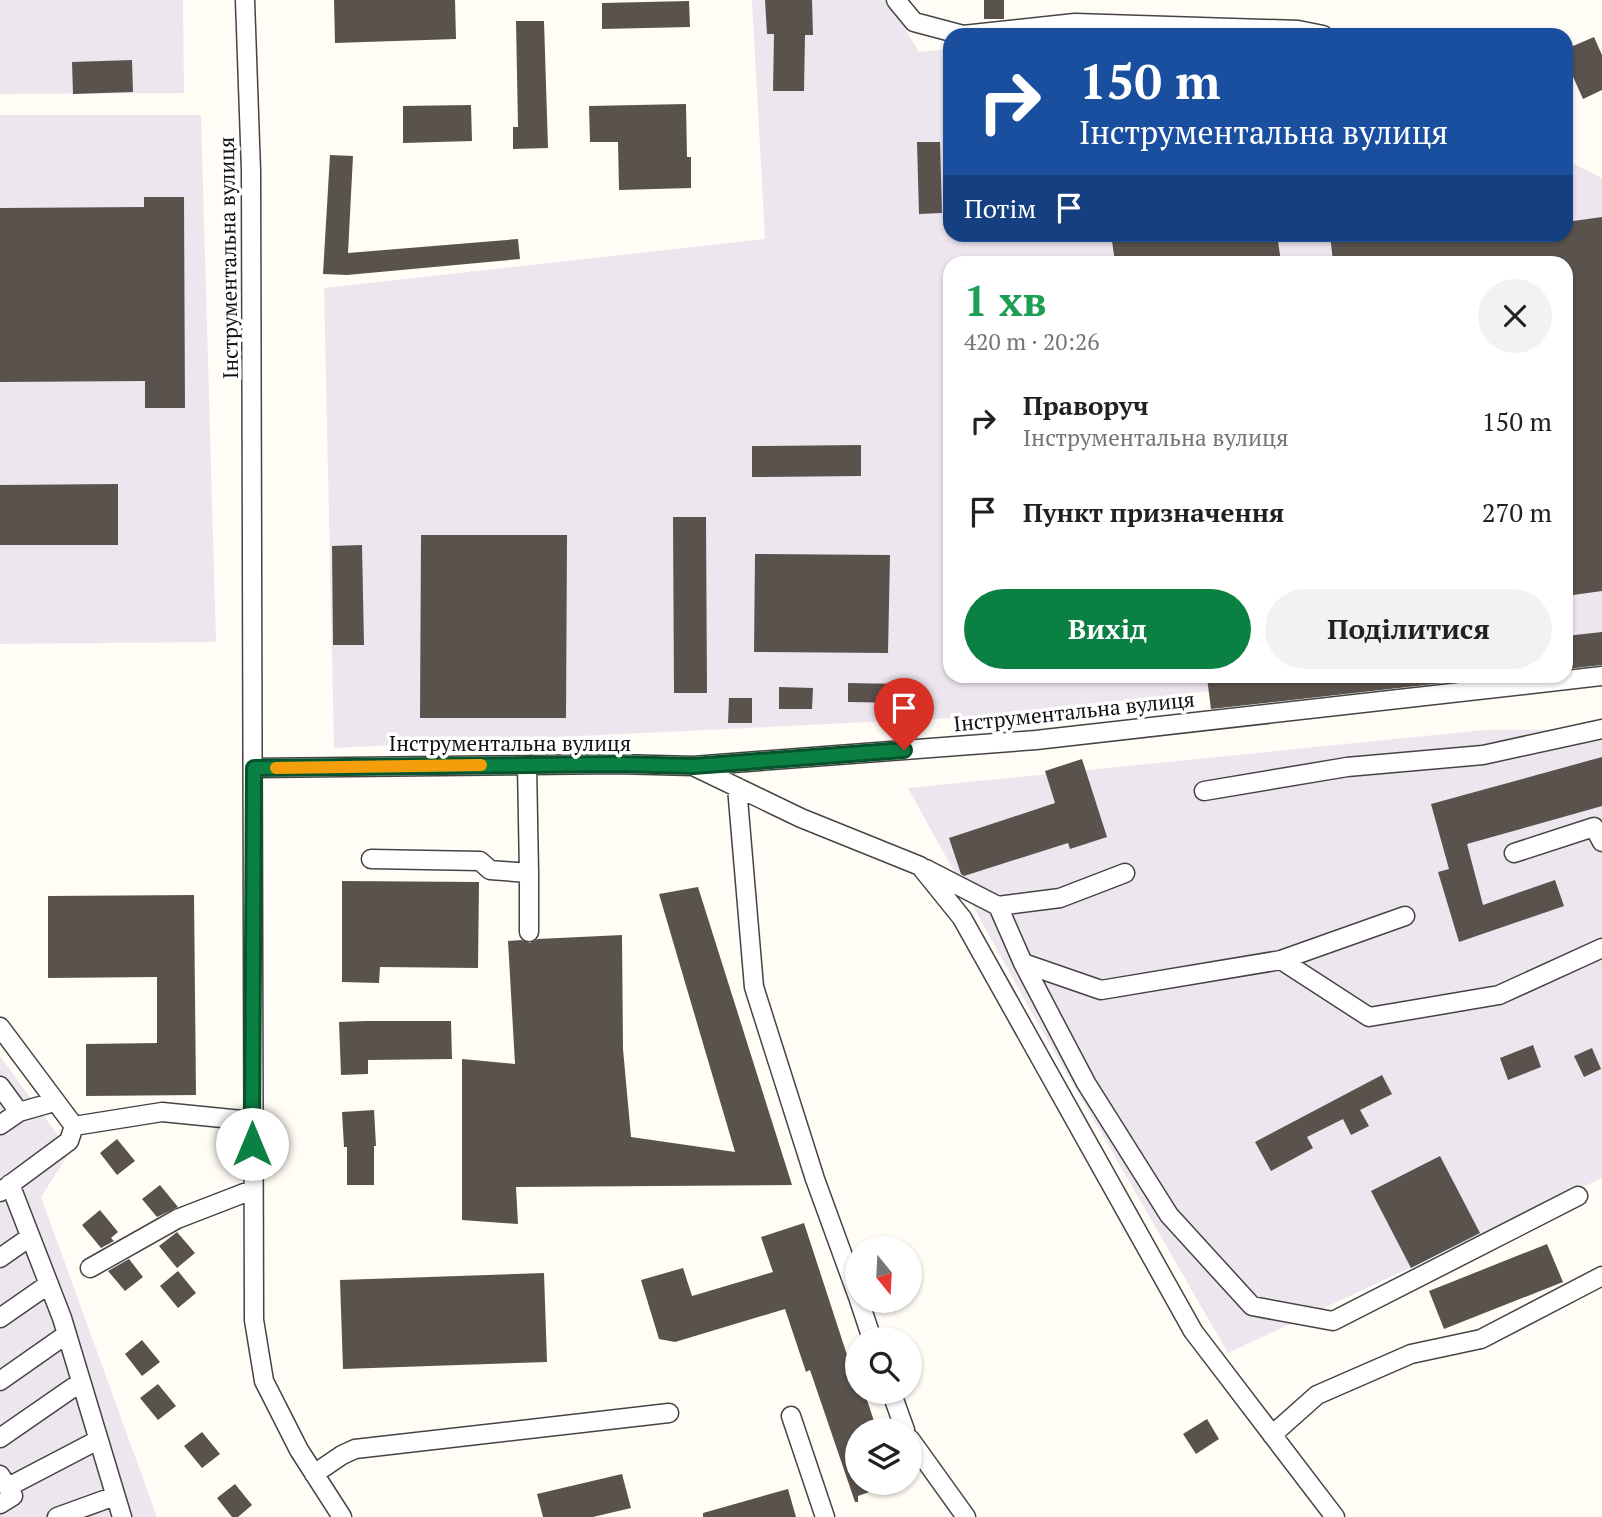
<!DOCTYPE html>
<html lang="uk">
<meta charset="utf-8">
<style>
body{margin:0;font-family:"PT Serif",serif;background:#f2f2f2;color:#202124;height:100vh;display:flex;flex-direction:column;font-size:26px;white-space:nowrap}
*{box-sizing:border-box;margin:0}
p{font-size:23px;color:#757577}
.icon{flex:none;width:38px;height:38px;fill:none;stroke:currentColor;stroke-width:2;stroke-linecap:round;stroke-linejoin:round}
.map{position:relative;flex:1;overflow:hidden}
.drawer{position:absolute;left:943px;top:256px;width:630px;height:427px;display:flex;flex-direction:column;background:#fff;border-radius:21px;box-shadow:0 2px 5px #0004}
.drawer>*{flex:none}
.hud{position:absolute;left:943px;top:28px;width:630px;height:214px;border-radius:21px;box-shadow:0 2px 5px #0004;background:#1a4fa0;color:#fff;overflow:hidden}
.needle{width:46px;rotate:162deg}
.fabs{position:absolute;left:845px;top:1236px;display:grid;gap:14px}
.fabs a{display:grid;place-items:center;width:77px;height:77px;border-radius:50%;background:#fff;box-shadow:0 2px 5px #0004;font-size:35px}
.pin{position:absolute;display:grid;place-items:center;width:60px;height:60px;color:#fff;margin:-72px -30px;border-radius:50% 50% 50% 0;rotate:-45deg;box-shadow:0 0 7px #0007}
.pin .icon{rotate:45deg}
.me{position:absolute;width:77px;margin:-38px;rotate:0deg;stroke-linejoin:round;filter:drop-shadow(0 0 5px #0008)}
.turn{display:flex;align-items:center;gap:24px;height:147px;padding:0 21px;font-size:32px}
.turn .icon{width:91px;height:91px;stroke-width:2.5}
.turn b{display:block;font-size:49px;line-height:60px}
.then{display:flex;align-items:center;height:66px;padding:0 21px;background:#0003;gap:14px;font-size:26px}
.round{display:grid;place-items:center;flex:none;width:74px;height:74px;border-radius:37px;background:#f2f2f2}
.headline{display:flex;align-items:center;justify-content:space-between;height:119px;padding:0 21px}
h1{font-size:42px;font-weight:600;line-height:52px;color:#1e9e55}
.primary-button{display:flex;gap:14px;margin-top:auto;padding:14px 21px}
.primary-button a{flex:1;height:80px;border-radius:42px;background:#0b8043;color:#fff;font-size:28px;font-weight:600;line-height:80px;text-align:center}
.primary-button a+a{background:#f2f2f2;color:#202124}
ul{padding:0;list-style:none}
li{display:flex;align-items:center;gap:21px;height:91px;padding:0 21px}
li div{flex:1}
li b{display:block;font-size:26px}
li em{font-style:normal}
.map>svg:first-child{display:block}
.industrial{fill:#eee6ef}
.building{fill:#5a524d}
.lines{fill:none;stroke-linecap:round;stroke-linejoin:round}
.minor-casing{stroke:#444;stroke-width:21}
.minor{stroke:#fff;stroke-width:18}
.route-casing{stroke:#07532c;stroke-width:18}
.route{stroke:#0b8043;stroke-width:12}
.slow{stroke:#f59e0b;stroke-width:12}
.labels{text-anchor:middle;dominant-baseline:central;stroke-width:7;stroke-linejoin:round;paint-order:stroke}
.street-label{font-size:21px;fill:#111;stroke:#fff}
</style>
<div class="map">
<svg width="1602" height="1517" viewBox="0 0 1602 1517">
<rect width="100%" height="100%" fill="#fffdf5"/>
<path class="industrial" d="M 0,0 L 183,0 L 184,93 L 0,94 Z
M 752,0 L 888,0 L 919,52 L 950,49 L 950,234 L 1566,234 L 1566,160 L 1602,178 L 1602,647 L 1566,651 L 1566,262 L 950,262 L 950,676 L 1346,676 L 974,717 L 334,748 L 324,288 L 765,239 Z
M 0,115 L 201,115 L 216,642 L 0,644 Z
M 1602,729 L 1602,1178 L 1228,1353 L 1028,1006 L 908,788 L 1485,730 Z
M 0,1056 L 70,1152 L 41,1197 L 157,1517 L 0,1517 Z"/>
<path class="building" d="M 334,0 L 455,0 L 456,39 L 335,43 Z
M 765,0 L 812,0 L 813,35 L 805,35 L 804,91 L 773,91 L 774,34 L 767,34 Z
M 984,0 L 1004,0 L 1004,19 L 984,19 Z
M 689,1 L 690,27 L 602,29 L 602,3 Z
M 516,21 L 544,21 L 548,148 L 513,149 L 513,127 L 518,127 Z
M 1594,37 L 1602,55 L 1602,90 L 1583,99 L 1566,61 L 1566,49 Z
M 132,60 L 133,92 L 73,94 L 72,62 Z
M 686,104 L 687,157 L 691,157 L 691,188 L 619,190 L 618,142 L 590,142 L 589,106 Z
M 471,105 L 472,141 L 403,143 L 403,106 Z
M 917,142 L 940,142 L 942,213 L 919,214 Z
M 330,155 L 353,156 L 348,253 L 518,239 L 520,259 L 347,275 L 323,274 Z
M 144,197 L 184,197 L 185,408 L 145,408 L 145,381 L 0,382 L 0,208 L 144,207 Z
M 1602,217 L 1602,591 L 1566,596 L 1566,262 L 1333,262 L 1330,234 L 1566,234 L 1566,222 Z
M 1111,234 L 1277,234 L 1281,262 L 1115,262 Z
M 861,445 L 861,476 L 752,477 L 752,446 Z
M 118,484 L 118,545 L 0,545 L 0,485 Z
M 673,517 L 706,517 L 707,693 L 674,693 Z
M 421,535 L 567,535 L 566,718 L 420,718 Z
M 362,545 L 364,645 L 333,645 L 332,546 Z
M 755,554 L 890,555 L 888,653 L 754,652 Z
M 1602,632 L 1602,665 L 1566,669 L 1566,636 Z
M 1227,676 L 1505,676 L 1211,709 L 1207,678 Z
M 848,683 L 903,684 L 903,703 L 848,702 Z
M 779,687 L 813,688 L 812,709 L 779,709 Z
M 729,698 L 752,698 L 752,723 L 728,723 Z
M 1602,757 L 1602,806 L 1467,844 L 1483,905 L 1555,880 L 1564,906 L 1459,942 L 1438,872 L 1449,869 L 1431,804 Z
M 1082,759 L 1107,837 L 1070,849 L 1068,843 L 964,876 L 961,874 L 949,838 L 1055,803 L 1045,771 Z
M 342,881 L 479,882 L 478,968 L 380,967 L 379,983 L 342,982 Z
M 698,887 L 792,1185 L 516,1187 L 518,1224 L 462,1220 L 462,1059 L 515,1064 L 508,941 L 521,940 L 530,943 L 538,939 L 622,935 L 623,1049 L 631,1137 L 735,1152 L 659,894 Z
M 194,895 L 196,1095 L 86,1096 L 86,1044 L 157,1043 L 157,977 L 48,978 L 48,896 Z
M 366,1021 L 451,1021 L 452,1059 L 368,1060 L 368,1074 L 341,1075 L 339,1022 Z
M 1533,1045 L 1541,1067 L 1508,1080 L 1500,1058 Z
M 1592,1048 L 1601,1069 L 1584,1077 L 1574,1056 Z
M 1382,1075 L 1392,1094 L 1360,1110 L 1369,1126 L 1351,1135 L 1343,1119 L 1307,1137 L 1313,1148 L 1271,1171 L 1255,1142 Z
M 374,1110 L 376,1146 L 374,1146 L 374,1185 L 347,1185 L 347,1147 L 344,1147 L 342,1112 Z
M 117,1139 L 135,1161 L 117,1175 L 100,1153 Z
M 1440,1156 L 1480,1233 L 1411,1268 L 1371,1191 Z
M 160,1185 L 178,1207 L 157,1217 L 142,1199 Z
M 100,1210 L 118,1232 L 111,1238 L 114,1241 L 101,1248 L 82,1225 Z
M 804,1223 L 849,1361 L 853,1360 L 858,1374 L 858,1391 L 864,1391 L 877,1430 L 858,1430 L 858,1482 L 891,1482 L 892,1484 L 858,1496 L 858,1502 L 855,1502 L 810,1370 L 806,1372 L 785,1309 L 675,1342 L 659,1339 L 641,1280 L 683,1268 L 692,1296 L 773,1272 L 761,1237 Z
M 177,1232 L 195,1253 L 177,1268 L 159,1246 Z
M 1547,1244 L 1563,1282 L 1444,1329 L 1429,1291 Z
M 129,1259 L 143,1277 L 125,1291 L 108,1271 Z
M 178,1271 L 196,1293 L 178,1308 L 160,1286 Z
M 544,1273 L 547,1362 L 343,1369 L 340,1280 Z
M 142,1340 L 160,1362 L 142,1376 L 125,1354 Z
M 158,1384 L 176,1406 L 158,1420 L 140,1398 Z
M 1207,1419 L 1219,1439 L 1196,1454 L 1183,1434 Z
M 202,1432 L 220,1454 L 202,1468 L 184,1446 Z
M 622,1474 L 631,1508 L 593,1517 L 543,1517 L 537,1494 Z
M 235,1484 L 252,1505 L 238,1517 L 232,1517 L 217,1498 Z
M 788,1489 L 796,1517 L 703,1517 L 703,1513 Z"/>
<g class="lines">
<g class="minor-casing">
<path id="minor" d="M 245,0 L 251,171 L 254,1320 L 264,1381 L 299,1450 L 342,1517
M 896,0 L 914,22 L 963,35 L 1075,23 L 1298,30 L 1323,35
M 693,766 L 801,818 L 920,866 L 962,918 L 1193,1331 L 1335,1517
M 254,768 L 616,764 L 693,766 L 1036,740 L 1602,676
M 737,787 L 754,987 L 815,1179 L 858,1297
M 1204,791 L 1347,767 L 1483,755 L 1602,729
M 1514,853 L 1594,827 L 1602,842
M 371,859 L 480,861 L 490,870 L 529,873 L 527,765
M 926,869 L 998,906 L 1023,963
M 529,873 L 529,932
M 998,906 L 1060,898 L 1125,873
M 1281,960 L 1405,916
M 0,1027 L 74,1126 L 162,1112 L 252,1121
M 0,1086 L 19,1112 L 54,1102
M 0,1125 L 19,1112
M 10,1184 L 62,1318 L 122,1517
M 0,1192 L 69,1141 L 74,1126
M 1578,1196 L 1333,1321 L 1252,1306 L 1169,1215 L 1086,1083 L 1023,963 L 1101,990 L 1281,960 L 1369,1017 L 1499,995 L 1602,948
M 0,1258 L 30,1237
M 90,1268 L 177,1219 L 252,1190
M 859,1300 L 872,1339
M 0,1318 L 49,1284
M 0,1381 L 67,1334
M 891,1391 L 905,1430
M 791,1416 L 825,1517
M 1272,1435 L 1317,1395 L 1411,1354 L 1481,1339 L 1602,1276
M 0,1438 L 81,1382
M 910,1439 L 966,1517
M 314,1474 L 342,1455 L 355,1449 L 669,1413
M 0,1475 L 13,1496 L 0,1504
M 8,1487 L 98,1440
M 57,1517 L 115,1496"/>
</g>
<use href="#minor" class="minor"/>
</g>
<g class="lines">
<g class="route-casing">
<path id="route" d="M 252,1144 L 254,768 L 616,764 L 693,766 L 904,750"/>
</g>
<use href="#route" class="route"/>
<path class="slow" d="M 276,768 L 481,765"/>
</g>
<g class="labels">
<g class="street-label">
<text transform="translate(228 258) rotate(-91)">Інструментальна вулиця</text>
<text transform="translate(1074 711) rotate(-6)">Інструментальна вулиця</text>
<text x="510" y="743">Інструментальна вулиця</text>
</g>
</g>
</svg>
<div class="fabs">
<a><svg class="needle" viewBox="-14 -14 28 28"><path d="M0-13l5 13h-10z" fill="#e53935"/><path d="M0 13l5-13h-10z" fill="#757577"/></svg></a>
<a><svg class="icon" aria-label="search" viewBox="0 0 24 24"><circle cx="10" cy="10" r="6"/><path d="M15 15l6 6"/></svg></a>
<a><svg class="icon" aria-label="layers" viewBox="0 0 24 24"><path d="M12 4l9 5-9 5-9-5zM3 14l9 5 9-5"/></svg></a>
</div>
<div class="pin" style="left:904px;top:750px;background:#d93025"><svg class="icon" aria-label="arrive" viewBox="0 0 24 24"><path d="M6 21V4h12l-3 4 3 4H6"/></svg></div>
<svg class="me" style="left:252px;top:1144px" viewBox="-20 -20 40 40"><circle r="19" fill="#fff"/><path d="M0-13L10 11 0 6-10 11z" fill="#0b8043"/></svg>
<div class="hud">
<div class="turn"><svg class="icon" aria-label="right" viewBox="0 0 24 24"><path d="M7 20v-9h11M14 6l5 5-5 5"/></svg><div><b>150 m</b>Інструментальна вулиця</div></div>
<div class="then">Потім<svg class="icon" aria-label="arrive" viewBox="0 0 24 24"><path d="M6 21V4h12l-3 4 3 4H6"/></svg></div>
</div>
<section class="drawer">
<div class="headline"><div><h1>1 хв</h1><p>420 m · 20:26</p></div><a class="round"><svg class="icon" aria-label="close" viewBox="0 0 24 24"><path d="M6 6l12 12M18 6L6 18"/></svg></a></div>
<ul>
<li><svg class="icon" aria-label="right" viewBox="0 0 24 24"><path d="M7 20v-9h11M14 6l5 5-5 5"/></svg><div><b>Праворуч</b><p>Інструментальна вулиця</p></div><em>150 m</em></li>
<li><svg class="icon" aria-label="arrive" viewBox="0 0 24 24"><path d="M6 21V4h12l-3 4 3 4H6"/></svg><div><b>Пункт призначення</b></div><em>270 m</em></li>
</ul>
<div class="primary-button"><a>Вихід</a><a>Поділитися</a></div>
</section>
</div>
